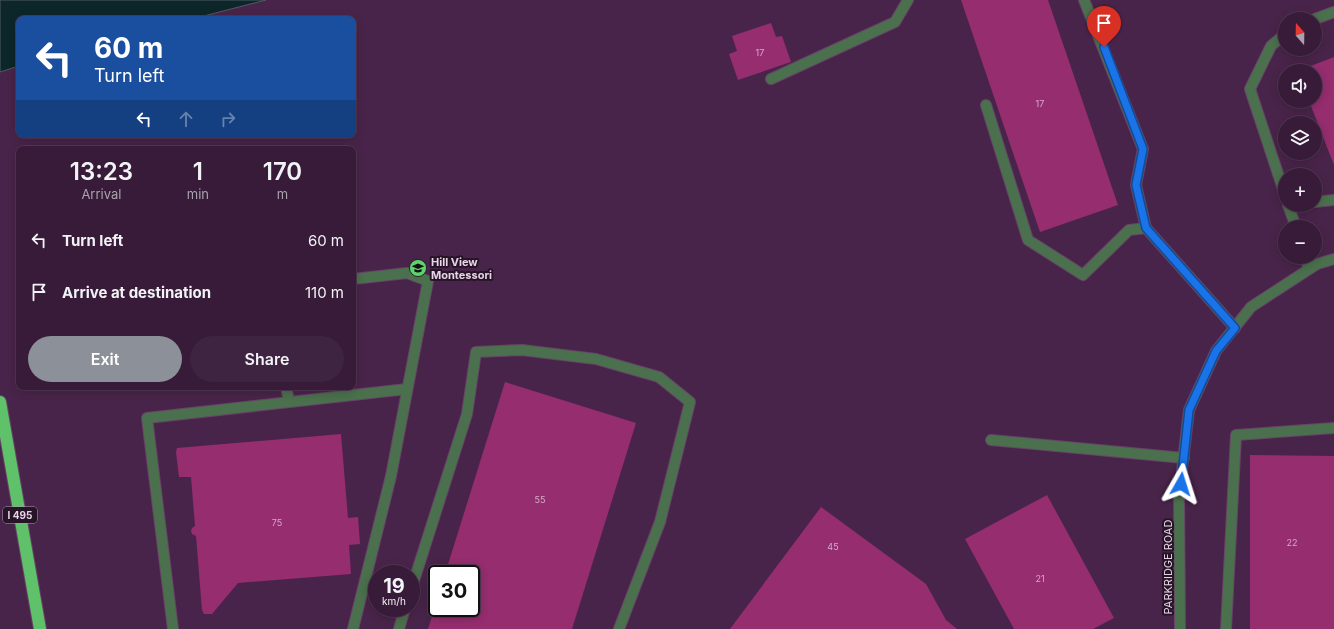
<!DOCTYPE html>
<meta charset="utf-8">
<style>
body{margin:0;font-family:Inter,sans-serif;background:#3e2440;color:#f1f3f6;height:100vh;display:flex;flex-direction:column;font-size:15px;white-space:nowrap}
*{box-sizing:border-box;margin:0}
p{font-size:13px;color:#aaa1ae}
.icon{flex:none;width:22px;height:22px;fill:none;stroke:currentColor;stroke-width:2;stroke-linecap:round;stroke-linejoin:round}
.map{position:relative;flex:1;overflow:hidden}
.drawer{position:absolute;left:16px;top:146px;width:340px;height:244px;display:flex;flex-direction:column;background:#371b38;border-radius:8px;box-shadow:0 2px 10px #0003,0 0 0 1px #513953}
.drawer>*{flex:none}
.guide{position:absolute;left:16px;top:16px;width:340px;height:122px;border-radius:8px;box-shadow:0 2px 10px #0003,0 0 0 1px #513953;background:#1a4fa0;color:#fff;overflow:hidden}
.needle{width:26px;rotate:340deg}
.buttons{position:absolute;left:1278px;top:12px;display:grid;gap:8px}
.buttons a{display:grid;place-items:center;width:44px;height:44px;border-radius:50%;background:#371b38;box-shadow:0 2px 10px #0003,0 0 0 1px #513953;font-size:20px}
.speed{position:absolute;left:368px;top:565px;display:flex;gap:8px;font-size:20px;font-weight:700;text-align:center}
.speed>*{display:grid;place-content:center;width:52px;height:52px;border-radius:50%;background:#371b38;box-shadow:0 2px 10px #0003,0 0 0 1px #513953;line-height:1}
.speed small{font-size:10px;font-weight:400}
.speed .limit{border:2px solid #111;border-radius:6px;background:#fff;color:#111}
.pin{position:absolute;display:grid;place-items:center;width:34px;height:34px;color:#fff;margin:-41px -17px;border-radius:50% 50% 50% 0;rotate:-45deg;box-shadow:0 0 4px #0007}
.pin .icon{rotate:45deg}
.me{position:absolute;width:44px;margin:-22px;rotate:6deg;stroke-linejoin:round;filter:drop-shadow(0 0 3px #0008)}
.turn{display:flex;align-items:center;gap:14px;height:84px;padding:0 12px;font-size:18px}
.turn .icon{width:52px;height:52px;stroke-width:2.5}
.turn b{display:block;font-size:28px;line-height:34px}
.lanes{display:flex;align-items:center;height:38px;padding:0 12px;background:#0003;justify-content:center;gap:20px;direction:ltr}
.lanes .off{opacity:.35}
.eta{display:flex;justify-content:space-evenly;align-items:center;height:68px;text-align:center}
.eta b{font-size:24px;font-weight:600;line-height:28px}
.action{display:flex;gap:8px;margin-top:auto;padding:8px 12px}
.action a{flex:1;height:46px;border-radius:24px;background:#8c9099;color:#fff;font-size:16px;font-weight:600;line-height:46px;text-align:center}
.action a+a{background:#3e2440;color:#f1f3f6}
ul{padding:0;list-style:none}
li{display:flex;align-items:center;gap:12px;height:52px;padding:0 12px}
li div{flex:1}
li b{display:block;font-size:15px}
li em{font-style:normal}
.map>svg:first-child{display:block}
.water{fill:#0d2629;stroke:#4f5a63}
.building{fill:#952d6f}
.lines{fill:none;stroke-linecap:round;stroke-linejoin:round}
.lane-casing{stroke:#664467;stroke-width:12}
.street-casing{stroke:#664467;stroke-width:12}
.highway-casing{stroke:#664467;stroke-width:14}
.lane{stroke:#4b704d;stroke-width:10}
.street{stroke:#4b704d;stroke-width:10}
.highway{stroke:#5fc169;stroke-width:12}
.route-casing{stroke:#114b97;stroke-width:10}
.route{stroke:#1a73e8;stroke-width:7}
.labels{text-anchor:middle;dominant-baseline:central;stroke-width:4;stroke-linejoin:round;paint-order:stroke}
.number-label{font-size:9px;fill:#d5aacb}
.shield{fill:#261526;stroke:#af9aaf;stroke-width:1}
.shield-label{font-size:10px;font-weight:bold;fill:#ead3ea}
.poi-label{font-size:11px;font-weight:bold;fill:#ead3ea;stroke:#261526;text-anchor:start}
.street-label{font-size:11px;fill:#ead3ea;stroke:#261526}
</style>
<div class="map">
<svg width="1334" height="629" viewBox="0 0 1334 629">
<rect width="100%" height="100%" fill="#49244a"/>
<path class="water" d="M 0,0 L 266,0 L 192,19 L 19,19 L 19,66 L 0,72 Z"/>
<path class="building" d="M 961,0 L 1048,0 L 1118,205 L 1040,232 Z
M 771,23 L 776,37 L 782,36 L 791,62 L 738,80 L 729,54 L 737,51 L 732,36 Z
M 1334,57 L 1334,165 L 1309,101 L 1315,101 L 1315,71 L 1298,71 Z
M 505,382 L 636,423 L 572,629 L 428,629 L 437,600 L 437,608 L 471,608 L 471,574 L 445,574 Z
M 341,434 L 348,518 L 358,517 L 360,544 L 349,545 L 351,574 L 238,583 L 212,614 L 204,614 L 202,610 L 196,536 L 192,534 L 191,531 L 192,528 L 195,526 L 191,477 L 179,477 L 176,452 L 177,448 Z
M 1250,455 L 1334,456 L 1334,629 L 1250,629 Z
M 1047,495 L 1114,618 L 1093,629 L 1014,629 L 965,539 Z
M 821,507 L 926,584 L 946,620 L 957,629 L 730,629 Z"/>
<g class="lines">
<g class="lane-casing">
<path id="lane" d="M 1084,0 L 1143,149 L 1136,185 L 1146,228 L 1235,328
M 1315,19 L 1334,12
M 1285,34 L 1271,46 L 1250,89 L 1285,195
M 771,79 L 895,22 L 908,0
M 986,105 L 1028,240 L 1083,275 L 1129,230 L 1146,228
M 1315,202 L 1334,200
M 1288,205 L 1296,227
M 1305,257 L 1309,269
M 353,279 L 407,273 L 428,281 L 391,476 L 353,629
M 286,387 L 289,401
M 991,440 L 1184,458
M 411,590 L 467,414 L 476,352 L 522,350 L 596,359 L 659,377 L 690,402 L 660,522 L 619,629
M 173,629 L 147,418 L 407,389
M 399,629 L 405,608
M 1226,629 L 1236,435 L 1334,428"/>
</g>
<g class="street-casing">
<path id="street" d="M 1180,629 L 1179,496 L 1189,410 L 1216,351 L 1251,307 L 1317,264 L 1334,259"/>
</g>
<g class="highway-casing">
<path id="highway" d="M 0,402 L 40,629"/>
</g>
<use href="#lane" class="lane"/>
<use href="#street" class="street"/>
<use href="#highway" class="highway"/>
</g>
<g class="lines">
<g class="route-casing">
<path id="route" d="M 1104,47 L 1143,149 L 1136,185 L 1146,228 L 1235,328 L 1216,351 L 1189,410 L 1181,484"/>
</g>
<use href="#route" class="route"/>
</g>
<defs>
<g id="school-disc" transform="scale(0.9)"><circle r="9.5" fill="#5ed56c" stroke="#261526"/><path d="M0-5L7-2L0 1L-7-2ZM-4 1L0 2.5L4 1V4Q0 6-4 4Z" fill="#111"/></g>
</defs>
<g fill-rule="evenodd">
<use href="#school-disc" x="418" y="268"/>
</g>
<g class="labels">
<g class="number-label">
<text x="760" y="52">17</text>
<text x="1040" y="103">17</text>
<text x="540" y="499">55</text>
<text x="277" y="522">75</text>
<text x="1292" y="542">22</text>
<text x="833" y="546">45</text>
<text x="1040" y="578">21</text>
</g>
<rect class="shield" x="3" y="507" width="34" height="16" rx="3"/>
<g class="shield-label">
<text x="20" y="515">I 495</text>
</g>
<g class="poi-label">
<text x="431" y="262">Hill View<tspan x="431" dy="13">Montessori</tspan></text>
</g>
<g class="street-label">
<text transform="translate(1168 567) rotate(-90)">PARKRIDGE ROAD</text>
</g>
</g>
</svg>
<div class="buttons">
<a><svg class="needle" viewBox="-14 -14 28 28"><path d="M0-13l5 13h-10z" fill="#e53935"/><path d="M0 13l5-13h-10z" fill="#aaa1ae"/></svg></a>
<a><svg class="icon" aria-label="sound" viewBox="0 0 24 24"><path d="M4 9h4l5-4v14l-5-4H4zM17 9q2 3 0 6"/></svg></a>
<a><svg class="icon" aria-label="layers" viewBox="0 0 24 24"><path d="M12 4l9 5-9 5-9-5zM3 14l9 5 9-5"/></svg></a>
<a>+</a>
<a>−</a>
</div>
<div class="speed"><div>19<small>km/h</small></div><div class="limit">30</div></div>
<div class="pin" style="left:1104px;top:47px;background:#d93025"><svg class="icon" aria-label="arrive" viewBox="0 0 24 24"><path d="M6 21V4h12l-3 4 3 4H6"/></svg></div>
<svg class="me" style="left:1181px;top:484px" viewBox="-20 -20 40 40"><path d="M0-17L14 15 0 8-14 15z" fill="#1a73e8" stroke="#fff" stroke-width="4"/></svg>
<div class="guide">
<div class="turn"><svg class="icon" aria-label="left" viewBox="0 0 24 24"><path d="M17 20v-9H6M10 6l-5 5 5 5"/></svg><div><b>60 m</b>Turn left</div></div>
<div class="lanes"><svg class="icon" aria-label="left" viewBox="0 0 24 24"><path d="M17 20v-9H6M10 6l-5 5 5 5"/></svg><svg class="icon off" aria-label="ahead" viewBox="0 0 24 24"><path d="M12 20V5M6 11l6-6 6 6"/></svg><svg class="icon off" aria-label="right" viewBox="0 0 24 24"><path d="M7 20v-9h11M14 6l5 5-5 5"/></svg></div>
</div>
<section class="drawer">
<div class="eta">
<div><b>13:23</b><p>Arrival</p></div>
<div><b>1</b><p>min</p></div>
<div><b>170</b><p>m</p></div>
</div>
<ul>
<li><svg class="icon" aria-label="left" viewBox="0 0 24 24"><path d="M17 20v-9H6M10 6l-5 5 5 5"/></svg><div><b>Turn left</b></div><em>60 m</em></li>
<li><svg class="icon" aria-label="arrive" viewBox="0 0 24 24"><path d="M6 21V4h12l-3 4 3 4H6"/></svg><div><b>Arrive at destination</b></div><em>110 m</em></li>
</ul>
<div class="action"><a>Exit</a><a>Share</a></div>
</section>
</div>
